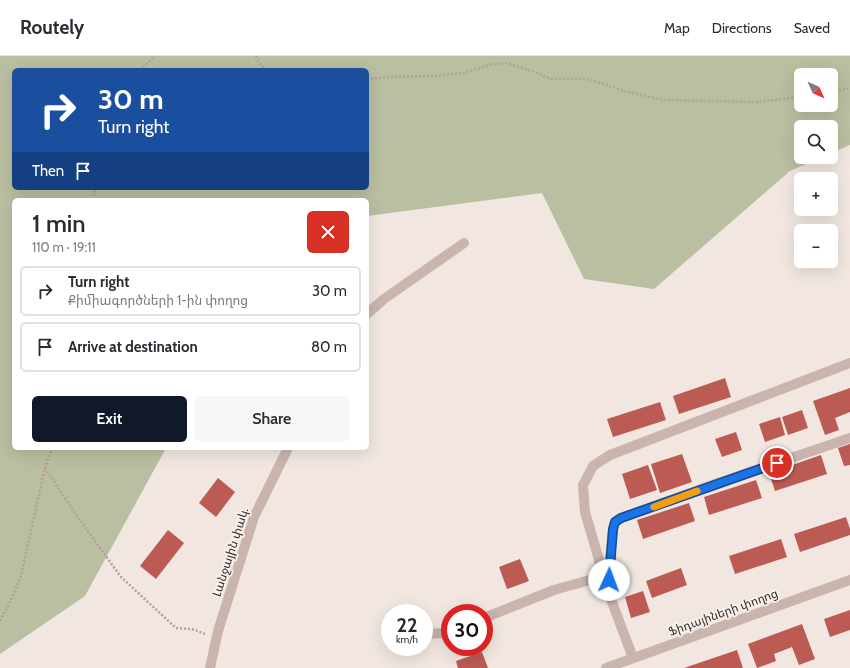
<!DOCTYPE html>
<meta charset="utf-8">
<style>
body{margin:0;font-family:Cabin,"Noto Sans Armenian",sans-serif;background:#f7f7f7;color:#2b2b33;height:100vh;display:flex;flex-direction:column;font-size:15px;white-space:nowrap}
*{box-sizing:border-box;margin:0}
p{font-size:13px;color:#7c7c81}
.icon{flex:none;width:22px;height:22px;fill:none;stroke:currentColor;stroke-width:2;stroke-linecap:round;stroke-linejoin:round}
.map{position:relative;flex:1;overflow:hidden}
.panel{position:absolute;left:12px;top:142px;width:357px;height:252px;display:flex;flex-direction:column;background:#fff;border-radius:6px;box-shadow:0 4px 16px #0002}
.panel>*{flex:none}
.hud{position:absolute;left:12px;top:12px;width:357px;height:122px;border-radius:6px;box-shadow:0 4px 16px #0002;background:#1a4fa0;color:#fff;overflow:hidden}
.needle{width:26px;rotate:135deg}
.fabs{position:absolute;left:794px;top:12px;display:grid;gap:8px}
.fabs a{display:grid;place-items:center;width:44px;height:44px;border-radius:6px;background:#fff;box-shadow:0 4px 16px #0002;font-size:20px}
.speed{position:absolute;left:381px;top:548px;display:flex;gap:8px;font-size:20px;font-weight:700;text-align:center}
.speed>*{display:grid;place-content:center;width:52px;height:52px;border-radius:50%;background:#fff;box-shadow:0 4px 16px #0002;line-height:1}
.speed small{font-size:10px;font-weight:400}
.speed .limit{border:6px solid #d22;background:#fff;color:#111}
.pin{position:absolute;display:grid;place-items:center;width:34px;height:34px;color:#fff;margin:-17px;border:2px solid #fff;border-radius:50%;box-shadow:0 1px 4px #0007}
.me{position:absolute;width:44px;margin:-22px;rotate:2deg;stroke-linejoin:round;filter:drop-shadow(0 0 3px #0008)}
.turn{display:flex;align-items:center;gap:14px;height:84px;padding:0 20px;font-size:18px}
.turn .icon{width:52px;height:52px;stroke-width:2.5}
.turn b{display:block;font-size:28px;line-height:34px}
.then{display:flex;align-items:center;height:38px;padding:0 20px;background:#0003;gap:8px;font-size:15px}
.round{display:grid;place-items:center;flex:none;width:42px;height:42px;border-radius:6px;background:#f7f7f7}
.summary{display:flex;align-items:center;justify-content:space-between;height:68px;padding:0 20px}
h1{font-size:24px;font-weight:600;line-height:30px}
.cta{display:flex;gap:8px;margin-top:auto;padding:8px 20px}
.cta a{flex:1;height:46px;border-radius:6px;background:#111827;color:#fff;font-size:16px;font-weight:600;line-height:46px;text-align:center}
.cta a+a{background:#f7f7f7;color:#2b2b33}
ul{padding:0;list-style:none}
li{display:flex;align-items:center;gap:12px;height:50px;margin:0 8px 6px;padding:0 12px;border:2px solid #e1e1e2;border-radius:6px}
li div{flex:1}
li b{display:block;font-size:15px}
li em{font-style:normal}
header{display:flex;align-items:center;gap:24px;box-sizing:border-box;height:56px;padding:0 20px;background:#fff;border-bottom:1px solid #e1e1e2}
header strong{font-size:19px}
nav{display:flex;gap:22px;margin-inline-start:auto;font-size:14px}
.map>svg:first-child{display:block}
.green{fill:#babfa1;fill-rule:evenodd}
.building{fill:#bc5b54}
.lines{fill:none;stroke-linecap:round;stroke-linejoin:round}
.path{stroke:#b59f97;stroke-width:2.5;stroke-dasharray:2 2;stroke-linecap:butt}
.street{stroke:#c9b5ad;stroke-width:10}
.route-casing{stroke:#114b97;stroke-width:10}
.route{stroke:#1a73e8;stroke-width:7}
.slow{stroke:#f59e0b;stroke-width:7}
.labels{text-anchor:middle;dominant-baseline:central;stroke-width:3.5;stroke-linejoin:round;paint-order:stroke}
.street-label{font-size:12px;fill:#382d2b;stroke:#f9f1ed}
</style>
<header>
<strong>Routely</strong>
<nav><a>Map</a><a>Directions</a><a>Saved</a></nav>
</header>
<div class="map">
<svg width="850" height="612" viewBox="0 0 850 612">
<rect width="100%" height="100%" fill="#f1e7e0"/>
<path class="green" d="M 0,0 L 850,0 L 850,89 L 831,97 L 831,71 L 801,71 L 801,101 L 822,101 L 790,115 L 654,233 L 584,223 L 542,137 L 367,160 L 367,144 L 14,144 L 14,392 L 166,392 L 85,540 L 0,598 ZM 14,14 L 367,14 L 367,132 L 14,132 ZM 801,19 L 831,19 L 831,49 L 801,49 Z"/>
<path class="building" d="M 725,322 L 731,341 L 679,358 L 673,340 Z
M 850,332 L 850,356 L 835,362 L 839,374 L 825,379 L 813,345 Z
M 660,346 L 666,364 L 613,381 L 607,363 Z
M 802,354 L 808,372 L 788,379 L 782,361 Z
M 780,361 L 785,379 L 765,386 L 759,368 Z
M 736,376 L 742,394 L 722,401 L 715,383 Z
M 850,388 L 850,409 L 844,410 L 838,392 Z
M 682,398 L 692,426 L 660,437 L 651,408 Z
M 821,399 L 827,418 L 775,435 L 769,417 Z
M 648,409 L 657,434 L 630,443 L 622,418 Z
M 218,422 L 235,436 L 216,461 L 199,447 Z
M 756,424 L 762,442 L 709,459 L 704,441 Z
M 689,447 L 695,465 L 643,483 L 637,464 Z
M 846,461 L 850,473 L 850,479 L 800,496 L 794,478 Z
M 168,474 L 184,487 L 156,523 L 140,510 Z
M 781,483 L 787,501 L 735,518 L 729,500 Z
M 520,503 L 529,525 L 507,533 L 499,511 Z
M 681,512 L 687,529 L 652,542 L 646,525 Z
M 643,535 L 650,556 L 631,562 L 625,541 Z
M 850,554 L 850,574 L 830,581 L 824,563 Z
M 802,568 L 815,603 L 799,609 L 792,591 L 774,598 L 776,605 L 757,612 L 748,588 Z
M 737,594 L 743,612 L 684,612 Z
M 482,596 L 488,612 L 458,612 L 456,605 Z"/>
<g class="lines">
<path class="path" d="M 256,0 L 259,7 L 267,14
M 140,14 L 155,0
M 367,23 L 390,21 L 436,20 L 464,17 L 489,9 L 506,7 L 535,16 L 551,23 L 589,23 L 624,35 L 664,44 L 757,46 L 801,41
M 831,36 L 850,32
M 92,144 L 96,132
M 45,412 L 74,456 L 121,521 L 176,572 L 192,573 L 205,578
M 0,565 L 11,544 L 21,520 L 45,412 L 52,392"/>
<path class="street" d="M 367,258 L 384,243 L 464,187
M 609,538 L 585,456 L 583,429 L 593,410 L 610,399 L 850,307
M 484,562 L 554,534 L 604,520
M 424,578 L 447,577 L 450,576
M 633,602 L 609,538 L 609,511 L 613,473 L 615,466 L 621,462 L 718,427 L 850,382
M 210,612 L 218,575 L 254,461 L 288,392
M 606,612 L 850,524"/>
</g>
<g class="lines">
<g class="route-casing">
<path id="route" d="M 609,524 L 613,473 L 615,466 L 621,462 L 777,407"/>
</g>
<use href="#route" class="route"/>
<path class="slow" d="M 654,451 L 697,435"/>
</g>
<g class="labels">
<g class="street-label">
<text transform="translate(230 496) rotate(-72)">Լանջային փակ.</text>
<text transform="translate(723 556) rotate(-20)">Ֆիդայիների փողոց</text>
</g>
</g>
</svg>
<div class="fabs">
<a><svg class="needle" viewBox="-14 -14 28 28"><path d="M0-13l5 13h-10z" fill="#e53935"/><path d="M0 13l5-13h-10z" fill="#7c7c81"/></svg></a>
<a><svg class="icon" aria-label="search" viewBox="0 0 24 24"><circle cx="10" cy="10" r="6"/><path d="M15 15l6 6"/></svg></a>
<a>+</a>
<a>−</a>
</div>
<div class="speed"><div>22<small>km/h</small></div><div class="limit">30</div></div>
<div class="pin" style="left:777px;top:407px;background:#d93025"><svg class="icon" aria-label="arrive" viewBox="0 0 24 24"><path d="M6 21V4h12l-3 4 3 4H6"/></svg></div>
<svg class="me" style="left:609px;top:524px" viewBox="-20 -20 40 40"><circle r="19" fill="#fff"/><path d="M0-13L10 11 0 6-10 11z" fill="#1a73e8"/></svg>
<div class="hud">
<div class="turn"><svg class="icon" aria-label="right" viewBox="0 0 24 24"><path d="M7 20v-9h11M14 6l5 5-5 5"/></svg><div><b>30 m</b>Turn right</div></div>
<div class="then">Then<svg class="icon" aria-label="arrive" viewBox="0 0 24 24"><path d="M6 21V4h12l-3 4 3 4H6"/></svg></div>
</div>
<section class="panel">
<div class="summary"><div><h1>1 min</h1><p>110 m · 19:11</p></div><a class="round" style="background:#d93025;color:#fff"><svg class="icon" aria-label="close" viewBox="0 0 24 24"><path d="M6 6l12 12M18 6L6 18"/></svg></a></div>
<ul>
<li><svg class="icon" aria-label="right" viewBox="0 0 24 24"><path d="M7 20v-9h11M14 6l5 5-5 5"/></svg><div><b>Turn right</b><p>Քիմիագործների 1-ին փողոց</p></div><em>30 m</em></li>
<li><svg class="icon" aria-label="arrive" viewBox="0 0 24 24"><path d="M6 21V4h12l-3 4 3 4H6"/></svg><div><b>Arrive at destination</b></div><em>80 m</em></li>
</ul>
<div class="cta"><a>Exit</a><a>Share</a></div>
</section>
</div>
